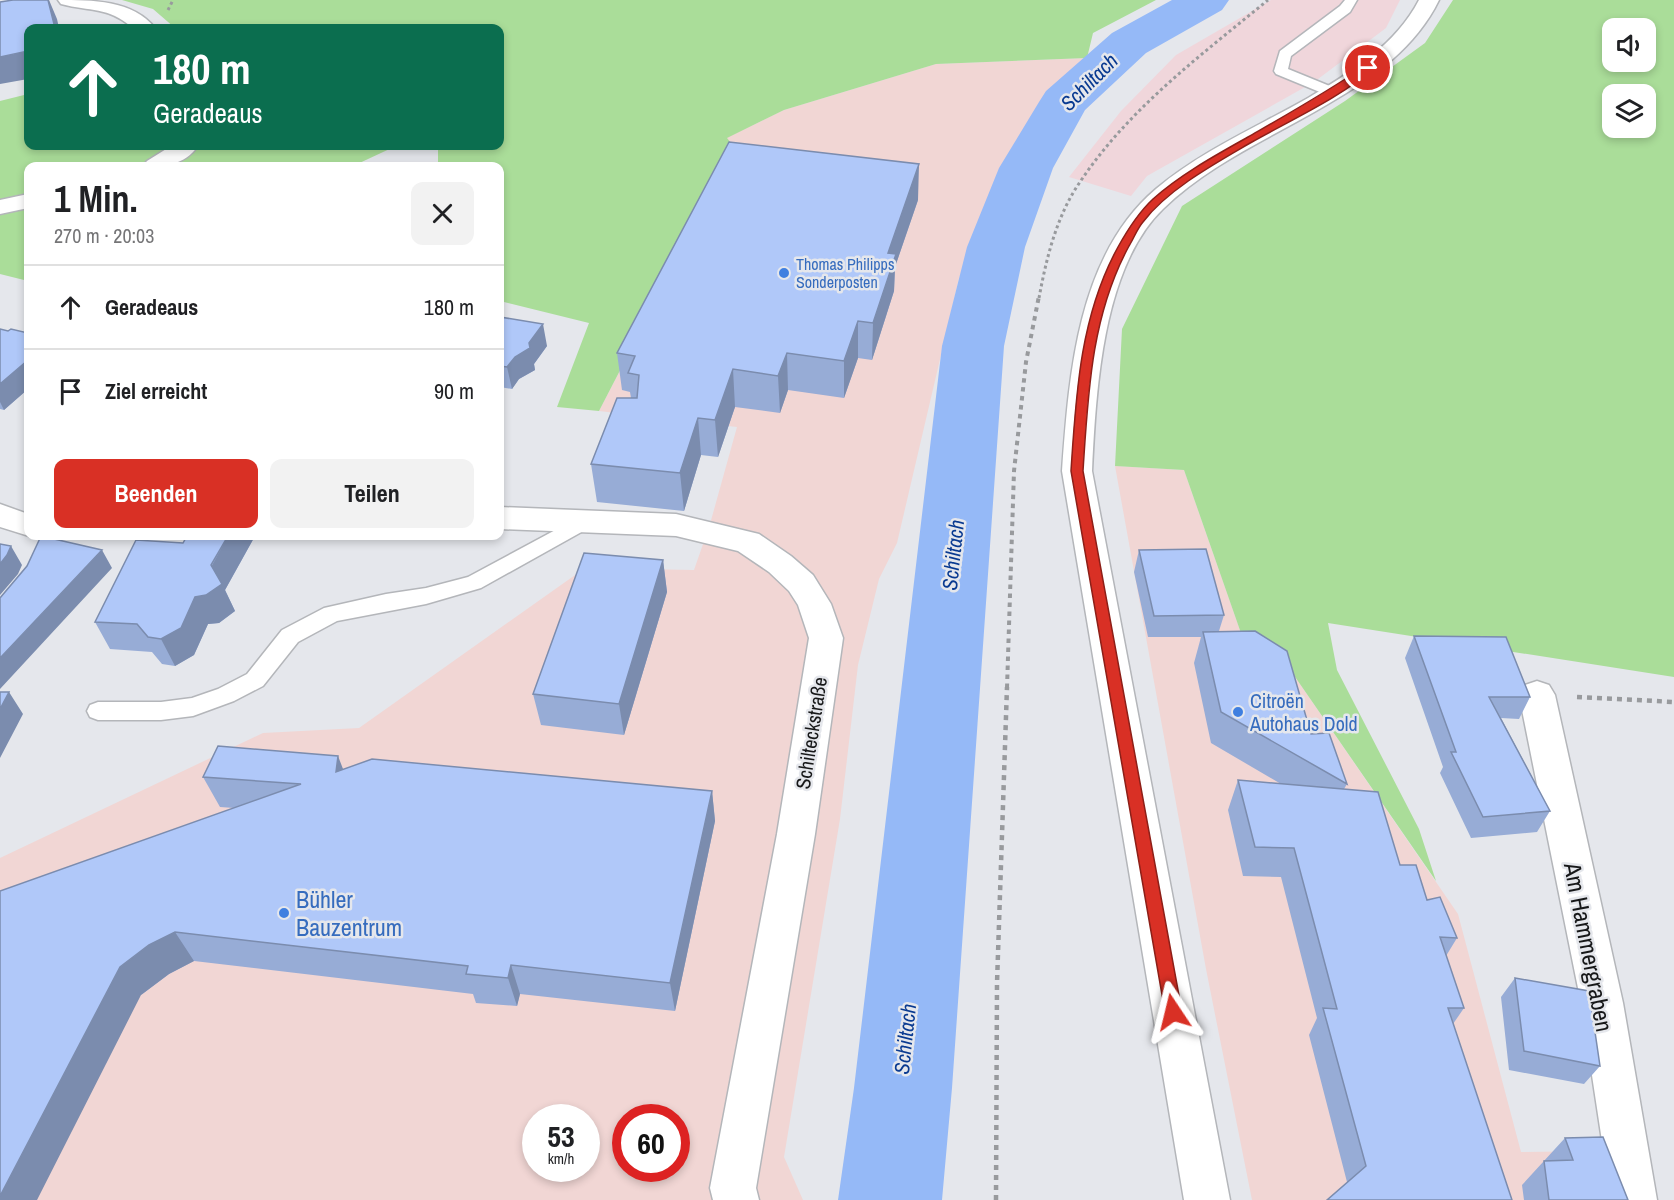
<!DOCTYPE html>
<html lang="de">
<meta charset="utf-8">
<style>
body{margin:0;font-family:"Archivo Narrow",sans-serif;background:#f2f2f2;color:#202124;height:100vh;display:flex;flex-direction:column;font-size:22px;white-space:nowrap}
*{box-sizing:border-box;margin:0}
p{font-size:20px;color:#757577}
.icon{flex:none;width:33px;height:33px;fill:none;stroke:currentColor;stroke-width:2;stroke-linecap:round;stroke-linejoin:round}
.map{position:relative;flex:1;overflow:hidden}
.sheet{position:absolute;left:24px;top:162px;width:480px;height:378px;display:flex;flex-direction:column;background:#fff;border-radius:12px;box-shadow:0 3px 9px #0003}
.sheet>*{flex:none}
.hud{position:absolute;left:24px;top:24px;width:480px;height:126px;border-radius:12px;box-shadow:0 3px 9px #0003;background:#0b6e4f;color:#fff;overflow:hidden}
.buttons{position:absolute;left:1602px;top:18px;display:grid;gap:12px}
.buttons a{display:grid;place-items:center;width:54px;height:54px;border-radius:12px;background:#fff;box-shadow:0 3px 9px #0003;font-size:30px}
.speed{position:absolute;left:522px;top:1104px;display:flex;gap:12px;font-size:30px;font-weight:700;text-align:center}
.speed>*{display:grid;place-content:center;width:78px;height:78px;border-radius:50%;background:#fff;box-shadow:0 3px 9px #0003;line-height:1}
.speed small{font-size:15px;font-weight:400}
.speed .limit{border:9px solid #d22;background:#fff;color:#111}
.pin{position:absolute;display:grid;place-items:center;width:51px;height:51px;color:#fff;margin:-26px;border:3px solid #fff;border-radius:50%;box-shadow:0 2px 6px #0007}
.me{position:absolute;width:66px;margin:-33px;rotate:350deg;stroke-linejoin:round;filter:drop-shadow(0 0 4px #0008)}
.turn{display:flex;align-items:center;gap:21px;height:126px;padding:0 30px;font-size:27px}
.turn .icon{width:78px;height:78px;stroke-width:2.5}
.turn b{display:block;font-size:42px;line-height:51px}
.round{display:grid;place-items:center;flex:none;width:63px;height:63px;border-radius:12px;background:#f2f2f2}
.overview{display:flex;align-items:center;justify-content:space-between;height:102px;padding:0 30px}
h1{font-size:36px;font-weight:700;line-height:45px}
.primary-button{display:flex;gap:12px;margin-top:auto;padding:12px 30px}
.primary-button a{flex:1;height:69px;border-radius:12px;background:#d93025;color:#fff;font-size:24px;font-weight:700;line-height:69px;text-align:center}
.primary-button a+a{background:#f2f2f2;color:#202124}
ul{padding:0;list-style:none}
li{display:flex;align-items:center;gap:18px;height:84px;padding:0 30px;border-top:2px solid #e0e0e0}
li div{flex:1}
li b{display:block;font-size:22px}
li em{font-style:normal}
.map>svg:first-child{display:block}
.commercial{fill:#f1d6d4;fill-rule:evenodd}
.industrial{fill:#f0d6db}
.green{fill:#ad9;fill-rule:evenodd}
.lines{fill:none;stroke-linecap:round;stroke-linejoin:round}
.river{fill:#95b9f7;fill-rule:evenodd}
.lane-casing{stroke:#b4b6ba;stroke-width:3}
.street-casing{stroke:#b4b6ba;stroke-width:3}
.primary-casing{stroke:#b4b6ba;stroke-width:3}
.path-far2{stroke:#989a9d;stroke-width:3;stroke-dasharray:3 3;stroke-linecap:butt}
.path-far1{stroke:#989a9d;stroke-width:4;stroke-dasharray:4.5 4.5;stroke-linecap:butt}
.path{stroke:#989a9d;stroke-width:4.5;stroke-dasharray:5 5;stroke-linecap:butt}
.lane{fill:#fff;fill-rule:evenodd}
.street{fill:#fff;fill-rule:evenodd}
.primary{fill:#fff;fill-rule:evenodd}
.wall{fill:#97acd6}
.shaded-wall{fill:#7b8cae}
.building{fill:#b0c8f9;stroke:#7b8cae;stroke-width:1.5}
.route{fill:#d93025;stroke:#8d1f18;stroke-width:1.5}
.shop-dot{fill:#3f7fe0;stroke:#e5e7ec;stroke-width:2}
.labels{text-anchor:middle;dominant-baseline:central;stroke-width:5;stroke-linejoin:round;paint-order:stroke}
.far-shop-label{font-size:16px;fill:#366cbe;stroke:#e5e7ec;text-anchor:start}
.shop-label{font-size:20px;fill:#366cbe;stroke:#e5e7ec;text-anchor:start}
.street-label{font-size:20px;fill:#171819;stroke:#e5e7ec}
.water-label{font-size:21px;font-style:italic;fill:#093a91;stroke:#e5e7ec}
.near-shop-label{font-size:24px;fill:#366cbe;stroke:#e5e7ec;text-anchor:start}
.near-street-label{font-size:24px;fill:#171819;stroke:#e5e7ec}
</style>
<div class="map">
<svg width="1674" height="1200" viewBox="0 0 1674 1200">
<rect width="100%" height="100%" fill="#e5e7ec"/>
<path class="commercial" d="M 1087,58 L 1048,96 L 1026,124 L 1039,134 L 996,205 L 959,278 L 897,543 L 879,579 L 858,665 L 840,819 L 784,1157 L 803,1200 L 0,1200 L 0,858 L 263,733 L 359,728 L 585,568 L 694,570 L 710,524 L 737,427 L 599,411 L 735,148 L 726,138 L 784,110 L 936,64 ZM 536,1118 L 586,1118 L 586,1168 L 536,1168 ZM 626,1118 L 676,1118 L 676,1168 L 626,1168 Z
M 1115,466 L 1184,470 L 1242,636 L 1291,671 L 1458,914 L 1521,1152 L 1599,1151 L 1614,1200 L 1252,1200 L 1206,969 Z"/>
<path class="industrial" d="M 1271,0 L 1400,0 L 1386,28 L 1314,82 L 1147,176 L 1131,196 L 1069,177 L 1121,111 L 1176,55 Z"/>
<path class="green" d="M 122,0 L 1156,0 L 1093,33 L 1087,58 L 936,64 L 784,110 L 727,138 L 735,148 L 599,411 L 557,407 L 589,323 L 500,301 L 500,166 L 442,166 L 438,163 L 438,146 L 500,146 L 500,28 L 175,28 L 153,9 Z
M 1453,0 L 1674,0 L 1674,677 L 1328,623 L 1337,670 L 1419,829 L 1436,881 L 1291,671 L 1242,636 L 1184,470 L 1115,466 L 1122,329 L 1182,206 L 1345,101 L 1425,43 ZM 1612,28 L 1646,28 L 1646,62 L 1612,62 ZM 1612,94 L 1646,94 L 1646,128 L 1612,128 Z
M 28,94 L 28,146 L 172,146 L 163,155 L 143,166 L 28,166 L 28,197 L 0,204 L 0,101 Z
M 196,146 L 396,146 L 353,166 L 163,166 Z
M 28,206 L 28,281 L 0,274 L 0,212 Z"/>
<g class="lines">
<path class="river" d="M 1172,0 L 1229,0 L 1222,10 L 1146,53 L 1085,110 L 1053,168 L 1025,247 L 1004,346 L 952,1088 L 942,1200 L 838,1200 L 854,1088 L 942,346 L 967,247 L 999,168 L 1039,102 L 1046,91 L 1112,33 Z"/>
<g class="lane-casing">
<path id="lane" d="M 1345,0 L 1357,0 L 1350,12 L 1291,56 L 1288,69 L 1337,89 L 1339,92 L 1337,95 L 1327,95 L 1276,74 L 1274,71 L 1280,51 L 1340,6 Z
M 587,513 L 594,515 L 597,520 L 594,525 L 481,588 L 426,604 L 337,621 L 298,642 L 263,686 L 234,701 L 193,716 L 161,720 L 98,720 L 90,717 L 87,711 L 90,705 L 98,702 L 161,702 L 192,698 L 218,689 L 247,674 L 282,630 L 324,608 L 386,594 L 426,588 L 468,577 Z"/>
</g>
<g class="street-casing">
<path id="street" d="M 58,0 C 92,0 133,0 155,28 L 133,28 C 107,6 91,12 61,4 Z
M 171,146 L 198,146 C 184,166 165,166 143,166 L 147,161 Z
M 28,194 L 28,208 L 0,214 L 0,200 Z
M 0,504 L 28,514 L 29,536 L 0,527 Z
M 500,507 L 676,514 L 759,534 L 791,556 L 813,575 L 831,604 L 843,638 L 815,834 L 756,1188 L 759,1200 L 713,1200 L 710,1188 L 777,834 L 809,638 L 798,605 L 789,591 L 769,572 L 738,551 L 676,536 L 500,529 Z
M 1537,681 L 1549,685 L 1555,695 L 1623,1003 L 1657,1200 L 1611,1200 L 1581,1003 L 1519,695 L 1525,685 Z"/>
</g>
<g class="primary-casing">
<path id="primary" d="M 1419,0 L 1439,0 C 1416,47 1373,78 1328,104 C 1273,137 1210,163 1163,209 C 1102,268 1096,391 1092,471 L 1230,1200 L 1184,1200 L 1062,471 C 1069,376 1077,256 1156,189 C 1201,151 1257,127 1308,98 C 1350,73 1396,45 1419,0 Z"/>
</g>
<path class="path-far2" d="M 168,10 L 173,0
M 1039,298 C 1046,260 1056,218 1078,185 C 1127,110 1200,56 1268,0"/>
<path class="path-far1" d="M 1007,688 L 1014,471 L 1026,362 L 1039,296"/>
<path class="path" d="M 1577,697 L 1674,702
M 996,1200 L 997,983 L 1007,687"/>
<use href="#lane" class="lane"/>
<use href="#street" class="street"/>
<use href="#primary" class="primary"/>
</g>
<path class="wall" d="M 918,200 L 895,267 L 894,291 L 872,360 L 858,358 L 844,398 L 788,390 L 780,413 L 735,407 L 718,457 L 701,455 L 684,511 L 597,502 L 591,464 L 631,398 L 630,392 L 622,390 L 617,353 Z
M 500,317 L 547,346 L 534,364 L 535,370 L 519,379 L 512,389 L 500,387 Z
M 0,329 L 8,331 L 28,333 L 28,389 L 4,410 L 0,409 Z
M 187,536 L 255,536 L 225,590 L 235,611 L 219,623 L 208,624 L 194,655 L 175,666 L 162,664 L 152,652 L 110,649 L 95,622 L 183,543 Z
M 1139,550 L 1224,615 L 1219,631 L 1311,734 L 1347,784 L 1344,789 L 1400,865 L 1457,938 L 1446,956 L 1464,1008 L 1453,1024 L 1512,1200 L 1347,1182 L 1309,1035 L 1317,1018 L 1281,877 L 1243,876 L 1228,810 L 1238,780 L 1281,784 L 1211,743 L 1194,663 L 1201,637 L 1148,637 L 1134,572 Z
M 663,560 L 667,592 L 624,735 L 541,725 L 533,694 Z
M 1414,636 L 1530,697 L 1519,719 L 1501,718 L 1550,811 L 1537,832 L 1471,838 L 1440,773 L 1443,767 L 1405,658 Z
M 343,769 L 712,791 L 715,821 L 675,1011 L 520,994 L 517,1006 L 476,1003 L 473,994 L 194,961 L 169,974 L 141,995 L 234,808 L 220,807 L 203,777 Z
M 1515,978 L 1600,1066 L 1584,1084 L 1509,1070 L 1501,997 Z
M 1565,1138 L 1628,1200 L 1524,1200 L 1522,1185 Z"/>
<path class="shaded-wall" d="M 48,0 L 49,0 L 57,19 L 59,28 L 55,28 Z
M 28,51 L 28,79 L 0,84 L 0,57 Z
M 919,164 L 918,200 L 895,267 L 894,291 L 872,360 L 873,323 L 888,253 Z
M 858,321 L 858,358 L 844,398 L 844,361 Z
M 543,324 L 547,346 L 534,364 L 535,370 L 519,379 L 512,389 L 507,367 L 515,357 L 529,343 Z
M 787,353 L 788,390 L 780,413 L 778,376 Z
M 28,360 L 28,389 L 4,410 L 0,402 L 0,384 Z
M 733,369 L 735,407 L 718,457 L 715,420 Z
M 698,418 L 701,455 L 684,511 L 680,473 Z
M 228,536 L 255,536 L 225,590 L 235,611 L 219,623 L 208,624 L 194,655 L 175,666 L 161,639 L 195,597 Z
M 11,546 L 22,565 L 18,574 L 0,595 L 0,564 Z
M 102,550 L 112,568 L 0,689 L 0,658 Z
M 663,560 L 667,592 L 624,735 L 619,704 Z
M 9,692 L 23,714 L 0,758 L 0,709 Z
M 338,756 L 350,787 L 336,772 Z
M 712,791 L 715,821 L 675,1011 L 670,983 Z
M 175,932 L 194,961 L 169,974 L 141,995 L 37,1200 L 0,1200 L 0,1196 L 120,967 L 149,945 Z
M 511,965 L 520,994 L 517,1006 L 508,978 Z"/>
<path class="building" d="M 13,0 L 48,0 L 55,28 L 28,28 L 28,51 L 0,57 L 0,2 Z
M 729,142 L 919,164 L 888,253 L 896,254 L 873,323 L 858,321 L 844,361 L 787,353 L 778,376 L 733,369 L 715,420 L 698,418 L 680,473 L 591,464 L 617,398 L 637,398 L 639,375 L 628,373 L 635,356 L 617,353 Z
M 500,317 L 543,324 L 529,343 L 530,348 L 515,357 L 507,367 L 500,366 Z
M 0,329 L 8,331 L 11,329 L 28,333 L 28,360 L 0,384 Z
M 41,536 L 102,550 L 0,658 L 0,598 L 27,566 Z
M 187,536 L 228,536 L 211,565 L 222,584 L 206,595 L 195,597 L 181,628 L 161,639 L 148,637 L 137,624 L 95,622 L 136,540 L 183,543 Z
M 0,544 L 11,546 L 7,555 L 0,564 Z
M 1206,549 L 1224,615 L 1154,616 L 1139,550 Z
M 584,553 L 663,560 L 619,704 L 533,694 Z
M 1255,631 L 1287,651 L 1311,734 L 1329,733 L 1347,784 L 1221,712 L 1203,632 Z
M 1414,636 L 1506,637 L 1530,697 L 1489,697 L 1550,811 L 1483,817 L 1451,752 L 1456,752 Z
M 0,692 L 9,692 L 0,709 Z
M 218,746 L 338,756 L 336,772 L 372,759 L 712,791 L 670,983 L 511,965 L 508,978 L 466,974 L 468,966 L 175,932 L 149,945 L 120,967 L 0,1196 L 0,891 L 301,784 L 203,777 Z
M 1238,780 L 1378,792 L 1400,865 L 1416,865 L 1427,900 L 1440,897 L 1457,938 L 1440,937 L 1464,1008 L 1448,1008 L 1512,1200 L 1327,1200 L 1366,1166 L 1323,1008 L 1337,1009 L 1294,848 L 1255,847 Z
M 1515,978 L 1589,991 L 1600,1066 L 1524,1051 Z
M 1603,1137 L 1628,1200 L 1549,1200 L 1544,1161 L 1573,1160 L 1565,1138 Z"/>
<path class="route" d="M 1365,66 L 1373,68 C 1346,95 1287,122 1252,142 C 1216,163 1168,189 1143,222 C 1137,229 1134,238 1129,246 C 1091,316 1088,394 1083,471 L 1182,1012 L 1179,1018 L 1173,1020 L 1167,1018 L 1165,1012 L 1071,471 C 1076,394 1080,316 1118,247 C 1128,229 1138,213 1153,199 C 1181,174 1216,155 1248,137 C 1288,114 1327,92 1365,66 Z"/>
<g class="shop-dot">
<circle cx="784" cy="273" r="6"/>
<circle cx="1238" cy="712" r="6"/>
<circle cx="284" cy="913" r="6"/>
</g>
<g class="labels">
<g class="far-shop-label">
<text x="796" y="264">Thomas Philipps<tspan x="796" dy="18">Sonderposten</tspan></text>
</g>
<g class="shop-label">
<text x="1250" y="700">Citroën<tspan x="1250" dy="23">Autohaus Dold</tspan></text>
</g>
<g class="street-label">
<text transform="translate(811 733) rotate(-81)">Schilteckstraße</text>
</g>
<g class="water-label">
<text transform="translate(1089 82) rotate(-45)">Schiltach</text>
<text transform="translate(953 555) rotate(-84)">Schiltach</text>
<text transform="translate(905 1039) rotate(-84)">Schiltach</text>
</g>
<g class="near-shop-label">
<text x="296" y="899">Bühler<tspan x="296" dy="28">Bauzentrum</tspan></text>
</g>
<g class="near-street-label">
<text transform="translate(1589 947) rotate(79)">Am Hammergraben</text>
</g>
</g>
</svg>
<div class="buttons">
<a><svg class="icon" aria-label="sound" viewBox="0 0 24 24"><path d="M4 9h4l5-4v14l-5-4H4zM17 9q2 3 0 6"/></svg></a>
<a><svg class="icon" aria-label="layers" viewBox="0 0 24 24"><path d="M12 4l9 5-9 5-9-5zM3 14l9 5 9-5"/></svg></a>
</div>
<div class="speed"><div>53<small>km/h</small></div><div class="limit">60</div></div>
<div class="pin" style="left:1368px;top:68px;background:#d93025"><svg class="icon" aria-label="arrive" viewBox="0 0 24 24"><path d="M6 21V4h12l-3 4 3 4H6"/></svg></div>
<svg class="me" style="left:1173px;top:1012px" viewBox="-20 -20 40 40"><path d="M0-17L14 15 0 8-14 15z" fill="#d93025" stroke="#fff" stroke-width="4"/></svg>
<div class="hud">
<div class="turn"><svg class="icon" aria-label="ahead" viewBox="0 0 24 24"><path d="M12 20V5M6 11l6-6 6 6"/></svg><div><b>180 m</b>Geradeaus</div></div>
</div>
<section class="sheet">
<div class="overview"><div><h1>1 Min.</h1><p>270 m · 20:03</p></div><a class="round"><svg class="icon" aria-label="close" viewBox="0 0 24 24"><path d="M6 6l12 12M18 6L6 18"/></svg></a></div>
<ul>
<li><svg class="icon" aria-label="ahead" viewBox="0 0 24 24"><path d="M12 20V5M6 11l6-6 6 6"/></svg><div><b>Geradeaus</b></div><em>180 m</em></li>
<li><svg class="icon" aria-label="arrive" viewBox="0 0 24 24"><path d="M6 21V4h12l-3 4 3 4H6"/></svg><div><b>Ziel erreicht</b></div><em>90 m</em></li>
</ul>
<div class="primary-button"><a>Beenden</a><a>Teilen</a></div>
</section>
</div>
